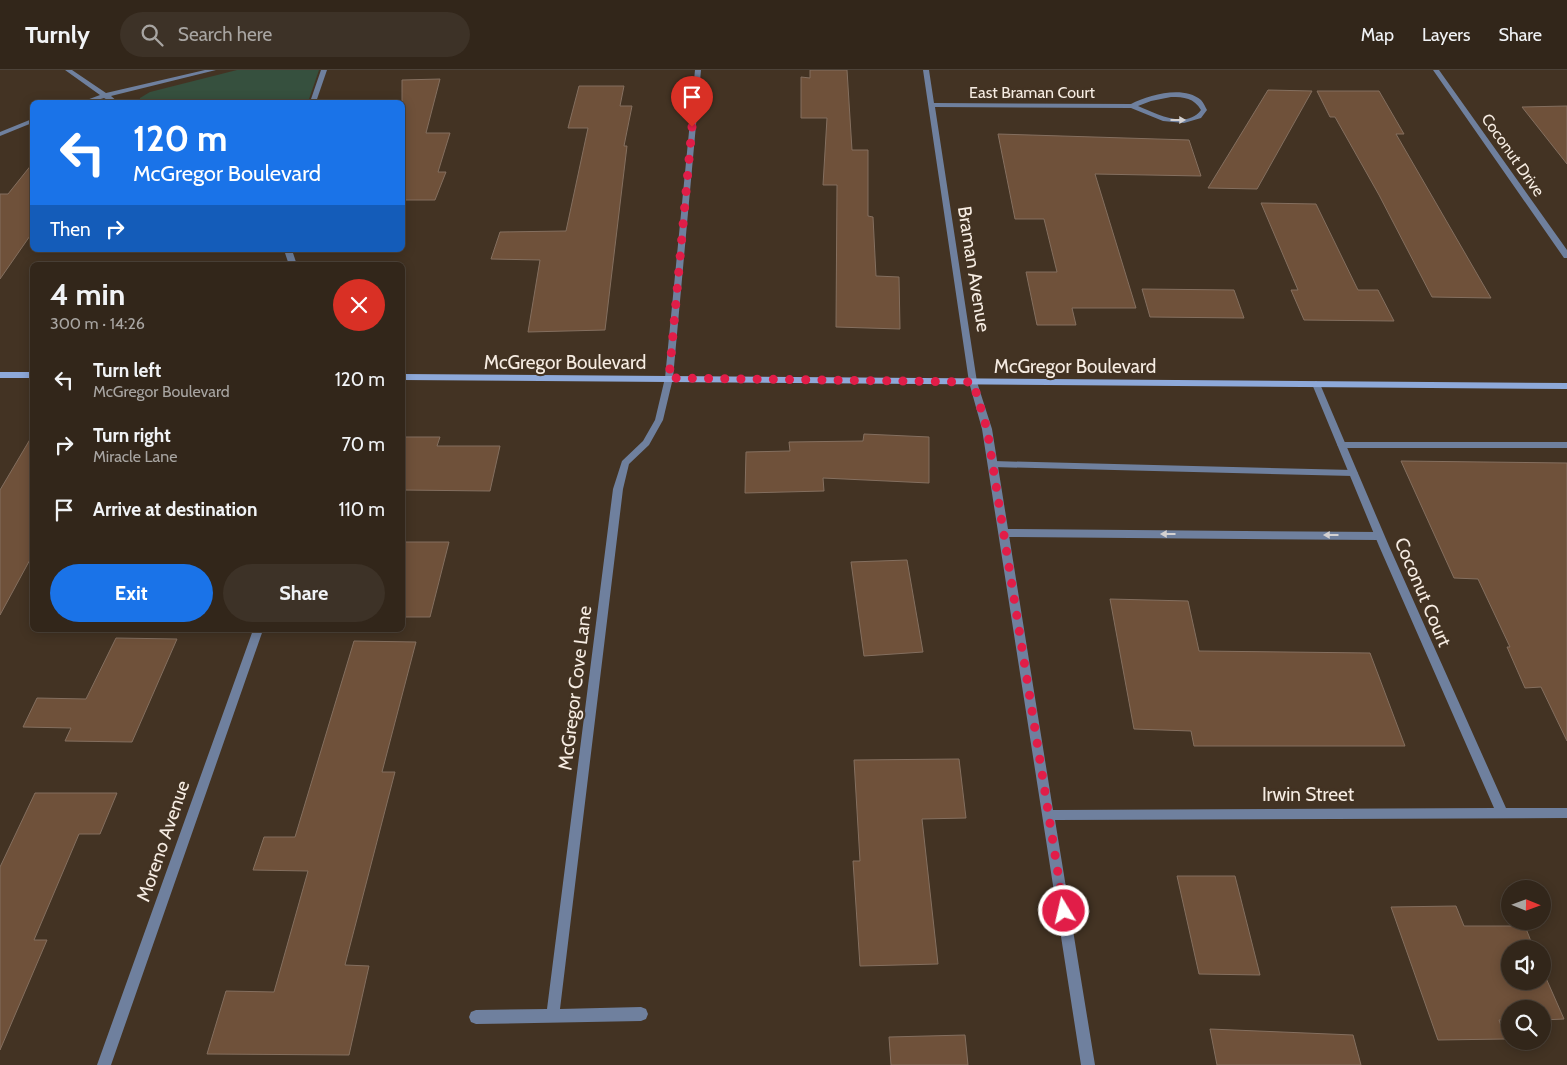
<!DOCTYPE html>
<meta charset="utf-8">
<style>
body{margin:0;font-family:Cabin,sans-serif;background:#3d3227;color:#f1f3f6;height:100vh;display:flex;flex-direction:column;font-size:19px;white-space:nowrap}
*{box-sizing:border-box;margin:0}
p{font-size:16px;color:#a8a5a2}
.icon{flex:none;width:28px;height:28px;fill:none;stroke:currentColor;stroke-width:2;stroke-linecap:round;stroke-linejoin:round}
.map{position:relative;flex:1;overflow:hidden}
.panel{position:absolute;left:30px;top:192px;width:375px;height:370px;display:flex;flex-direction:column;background:#32261a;border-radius:8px;box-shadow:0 2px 12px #0003,0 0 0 1px #4d4339}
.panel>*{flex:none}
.guide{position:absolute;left:30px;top:30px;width:375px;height:152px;border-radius:8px;box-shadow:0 2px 12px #0003,0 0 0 1px #4d4339;background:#1a73e8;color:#fff;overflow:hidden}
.needle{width:32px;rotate:91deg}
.buttons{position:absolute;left:1501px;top:810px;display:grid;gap:10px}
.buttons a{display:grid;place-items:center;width:50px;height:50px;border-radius:50%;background:#32261a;box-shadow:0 2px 12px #0003,0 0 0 1px #4d4339;font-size:25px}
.pin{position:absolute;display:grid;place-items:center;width:42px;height:42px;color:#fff;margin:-51px -21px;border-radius:50% 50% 50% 0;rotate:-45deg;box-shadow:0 0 5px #0007}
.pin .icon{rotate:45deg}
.me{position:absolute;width:55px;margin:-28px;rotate:351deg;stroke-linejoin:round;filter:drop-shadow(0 0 4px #0008)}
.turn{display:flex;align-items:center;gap:18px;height:105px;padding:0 20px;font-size:22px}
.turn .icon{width:65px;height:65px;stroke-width:2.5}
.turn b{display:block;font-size:35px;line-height:42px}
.then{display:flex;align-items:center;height:48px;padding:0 20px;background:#0003;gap:10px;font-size:19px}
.round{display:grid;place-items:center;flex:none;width:52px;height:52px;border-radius:26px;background:#3d3227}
.overview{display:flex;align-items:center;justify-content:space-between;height:85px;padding:0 20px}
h1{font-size:30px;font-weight:700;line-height:38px}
.action{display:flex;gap:10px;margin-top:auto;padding:10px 20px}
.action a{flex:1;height:58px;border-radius:30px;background:#1a73e8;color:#fff;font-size:20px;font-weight:700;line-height:58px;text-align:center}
.action a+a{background:#3d3227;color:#f1f3f6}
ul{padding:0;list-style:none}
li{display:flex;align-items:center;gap:15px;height:65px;padding:0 20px}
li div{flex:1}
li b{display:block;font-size:19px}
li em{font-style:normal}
header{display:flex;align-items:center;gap:30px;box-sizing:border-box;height:70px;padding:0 25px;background:#32261a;border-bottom:1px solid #4d4339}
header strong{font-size:24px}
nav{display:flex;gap:28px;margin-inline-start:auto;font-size:18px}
.search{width:350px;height:45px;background:#3d3227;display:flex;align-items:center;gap:12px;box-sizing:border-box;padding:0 18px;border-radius:28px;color:#a8a5a2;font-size:19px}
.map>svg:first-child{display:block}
.green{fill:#36503e}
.building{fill:#6f513a;stroke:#846f5f}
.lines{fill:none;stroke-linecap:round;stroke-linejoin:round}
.service{fill:#6f809e;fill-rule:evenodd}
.minor{fill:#6f809e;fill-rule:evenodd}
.secondary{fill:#8ea9d9;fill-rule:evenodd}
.oneway{fill:#d4d1d1}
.route{stroke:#e11d48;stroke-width:9;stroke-dasharray:0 16.2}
.labels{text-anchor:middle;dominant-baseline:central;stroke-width:4.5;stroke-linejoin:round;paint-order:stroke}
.far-street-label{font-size:16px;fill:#f6ece2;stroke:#433323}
.street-label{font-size:19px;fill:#f6ece2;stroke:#433323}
</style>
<header>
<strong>Turnly</strong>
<div class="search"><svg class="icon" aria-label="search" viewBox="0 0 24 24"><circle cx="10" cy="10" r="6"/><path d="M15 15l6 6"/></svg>Search here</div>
<nav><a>Map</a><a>Layers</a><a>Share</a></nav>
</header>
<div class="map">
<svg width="1567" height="995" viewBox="0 0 1567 995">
<rect width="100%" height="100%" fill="#433323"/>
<path class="green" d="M 237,0 L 319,0 L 308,32 L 139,32 L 140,28 L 150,22 Z"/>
<path class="building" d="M 810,0 L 847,0 L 852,80 L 868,80 L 868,146 L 873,147 L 876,206 L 899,207 L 900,259 L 836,257 L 837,115 L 823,115 L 827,48 L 801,48 L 801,7 L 810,8 Z
M 440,9 L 426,63 L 450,63 L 438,102 L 446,102 L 435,130 L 402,130 L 402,10 Z
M 579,16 L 624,16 L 620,36 L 632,36 L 624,76 L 627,76 L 605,260 L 528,262 L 540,190 L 491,189 L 500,162 L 566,161 L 588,58 L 568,58 Z
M 1268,20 L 1312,21 L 1257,119 L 1208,118 Z
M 1317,21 L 1379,21 L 1404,64 L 1396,64 L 1491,228 L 1432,227 L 1379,125 L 1335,47 L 1330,47 Z
M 1567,36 L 1567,94 L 1522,37 Z
M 998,64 L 1189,70 L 1201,106 L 1095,104 L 1136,238 L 1072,238 L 1076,255 L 1037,255 L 1026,202 L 1057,202 L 1044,149 L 1015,149 Z
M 32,94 L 32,163 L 0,209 L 0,124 L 8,124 Z
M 1261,133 L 1316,134 L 1358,220 L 1378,220 L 1394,251 L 1304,250 L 1291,220 L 1298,220 Z
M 1142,219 L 1234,220 L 1244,248 L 1150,247 Z
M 864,364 L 929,367 L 929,413 L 823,408 L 824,421 L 745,423 L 746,382 L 790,381 L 789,372 L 863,371 Z
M 32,366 L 32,486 L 0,545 L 0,420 Z
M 402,367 L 440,367 L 437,376 L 500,376 L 490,421 L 402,420 Z
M 1401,391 L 1567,393 L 1567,671 L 1541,617 L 1525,618 L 1507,577 L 1510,577 L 1478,509 L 1454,508 Z
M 402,472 L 449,472 L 430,547 L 402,547 Z
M 907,490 L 923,582 L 864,586 L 851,492 Z
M 1110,529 L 1188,531 L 1199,581 L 1370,583 L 1405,676 L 1194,676 L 1191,661 L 1134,659 Z
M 116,568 L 177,569 L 132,672 L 65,671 L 71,658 L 23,657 L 37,628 L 86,629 Z
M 354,571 L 416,572 L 382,702 L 395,702 L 345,895 L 369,896 L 349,985 L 207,984 L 226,921 L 274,922 L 308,801 L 253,800 L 264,767 L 295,767 Z
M 959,689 L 966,748 L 922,749 L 938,894 L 860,896 L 853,791 L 860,791 L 854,690 Z
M 35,723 L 117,723 L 100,764 L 79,764 L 34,870 L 47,870 L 0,980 L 0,797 Z
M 1177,806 L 1235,806 L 1260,905 L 1199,904 Z
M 1456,836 L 1464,856 L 1525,856 L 1534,879 L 1510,879 L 1510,911 L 1542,911 L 1542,899 L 1564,949 L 1542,950 L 1542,939 L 1510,939 L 1510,950 L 1499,950 L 1506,969 L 1438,970 L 1391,837 Z
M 1210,959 L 1353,965 L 1361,995 L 1217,995 Z
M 965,965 L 968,995 L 891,995 L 889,967 Z"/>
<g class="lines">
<path class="service" d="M 1342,372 L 1567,372 L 1567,378 L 1342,378 L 1337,375 Z
M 993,391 L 1353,400 L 1358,403 L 1353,406 L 993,397 L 988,394 Z
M 1004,459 L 1379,462 L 1384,466 L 1379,470 L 1004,467 L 999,463 Z"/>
<path class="minor" d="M 65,0 L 72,0 L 106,23 L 205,0 L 216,0 L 111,26 L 118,32 L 111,32 L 104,28 L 91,32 L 83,32 L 84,31 L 100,25 Z
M 321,0 L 327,0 L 316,32 L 310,32 Z
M 695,0 L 701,0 L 673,308 L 663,350 L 649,375 L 629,394 L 623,419 L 560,939 L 641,937 L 646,939 L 648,944 L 646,949 L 641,951 L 476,954 L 471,952 L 469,947 L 471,942 L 476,940 L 547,939 L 613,419 L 622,391 L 643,371 L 655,350 L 665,308 Z
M 923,0 L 929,0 L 934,33 L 1131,34 C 1149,25 1183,15 1201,30 C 1204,33 1205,37 1207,40 L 1201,48 L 1184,53 L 1163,51 L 1131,38 L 935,37 L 977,312 L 992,359 L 1053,740 L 1494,738 L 1379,476 L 1312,314 L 1316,311 L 1320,314 L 1389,476 L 1506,738 L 1567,738 L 1567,748 L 1055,750 L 1095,995 L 1081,995 L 982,359 L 969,312 ZM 1171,27 C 1184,27 1194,28 1201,40 C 1186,60 1155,43 1138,36 L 1151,31 Z
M 1433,0 L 1439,0 L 1567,180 L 1567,188 L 1564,188 Z
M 32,49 L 32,53 L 0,66 L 0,62 Z
M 284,180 L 292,180 L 297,195 L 289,195 Z
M 253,560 L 263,560 L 111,995 L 97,995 Z"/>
<path class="secondary" d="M 0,302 L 32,302 L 32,308 L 0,308 Z
M 402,304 L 1567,313 L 1567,319 L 402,310 Z"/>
</g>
<defs><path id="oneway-solid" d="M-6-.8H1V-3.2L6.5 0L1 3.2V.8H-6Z" transform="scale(1.25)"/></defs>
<g class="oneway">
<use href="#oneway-solid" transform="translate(1178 50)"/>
<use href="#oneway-solid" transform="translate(1168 464) rotate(-180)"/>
<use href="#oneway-solid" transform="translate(1331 465) rotate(-180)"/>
</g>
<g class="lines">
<path class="route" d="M 692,57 L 669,308 L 973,312 L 987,359 L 1064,841"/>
</g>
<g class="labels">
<g class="far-street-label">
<text x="1032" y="22">East Braman Court</text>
<text transform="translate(1513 85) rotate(55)">Coconut Drive</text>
</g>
<g class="street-label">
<text transform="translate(974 199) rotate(81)">Braman Avenue</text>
<text x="565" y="292">McGregor Boulevard</text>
<text x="1075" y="296">McGregor Boulevard</text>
<text transform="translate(1423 522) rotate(67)">Coconut Court</text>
<text transform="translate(575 618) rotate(-83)">McGregor Cove Lane</text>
<text x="1308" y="724">Irwin Street</text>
<text transform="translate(163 771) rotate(-71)">Moreno Avenue</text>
</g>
</g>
</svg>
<div class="buttons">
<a><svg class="needle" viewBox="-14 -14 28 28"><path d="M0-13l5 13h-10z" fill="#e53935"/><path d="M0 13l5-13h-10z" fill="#a8a5a2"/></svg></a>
<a><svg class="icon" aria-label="sound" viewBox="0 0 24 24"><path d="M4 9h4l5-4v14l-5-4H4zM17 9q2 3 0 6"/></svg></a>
<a><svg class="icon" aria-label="search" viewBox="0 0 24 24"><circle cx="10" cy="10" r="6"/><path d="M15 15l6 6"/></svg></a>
</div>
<div class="pin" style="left:692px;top:57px;background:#d93025"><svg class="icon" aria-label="arrive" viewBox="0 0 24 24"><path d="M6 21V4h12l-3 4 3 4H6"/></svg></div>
<svg class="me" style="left:1064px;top:841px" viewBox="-20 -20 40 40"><circle r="17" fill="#e11d48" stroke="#fff" stroke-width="3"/><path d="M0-11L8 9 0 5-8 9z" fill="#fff"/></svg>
<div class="guide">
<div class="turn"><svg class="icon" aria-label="left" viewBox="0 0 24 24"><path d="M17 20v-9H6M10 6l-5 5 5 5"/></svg><div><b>120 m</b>McGregor Boulevard</div></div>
<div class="then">Then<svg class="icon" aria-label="right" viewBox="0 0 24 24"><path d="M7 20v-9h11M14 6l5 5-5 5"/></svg></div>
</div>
<section class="panel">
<div class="overview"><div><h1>4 min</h1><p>300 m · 14:26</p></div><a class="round" style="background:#d93025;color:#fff"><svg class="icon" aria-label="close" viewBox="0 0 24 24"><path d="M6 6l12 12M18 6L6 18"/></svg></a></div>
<ul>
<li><svg class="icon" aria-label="left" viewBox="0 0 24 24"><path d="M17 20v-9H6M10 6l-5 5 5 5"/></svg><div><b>Turn left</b><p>McGregor Boulevard</p></div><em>120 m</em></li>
<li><svg class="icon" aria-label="right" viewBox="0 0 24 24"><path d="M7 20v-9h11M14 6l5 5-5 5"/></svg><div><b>Turn right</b><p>Miracle Lane</p></div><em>70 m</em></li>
<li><svg class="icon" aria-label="arrive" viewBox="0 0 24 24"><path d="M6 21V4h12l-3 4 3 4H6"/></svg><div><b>Arrive at destination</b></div><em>110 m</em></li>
</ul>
<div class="action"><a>Exit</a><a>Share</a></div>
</section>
</div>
